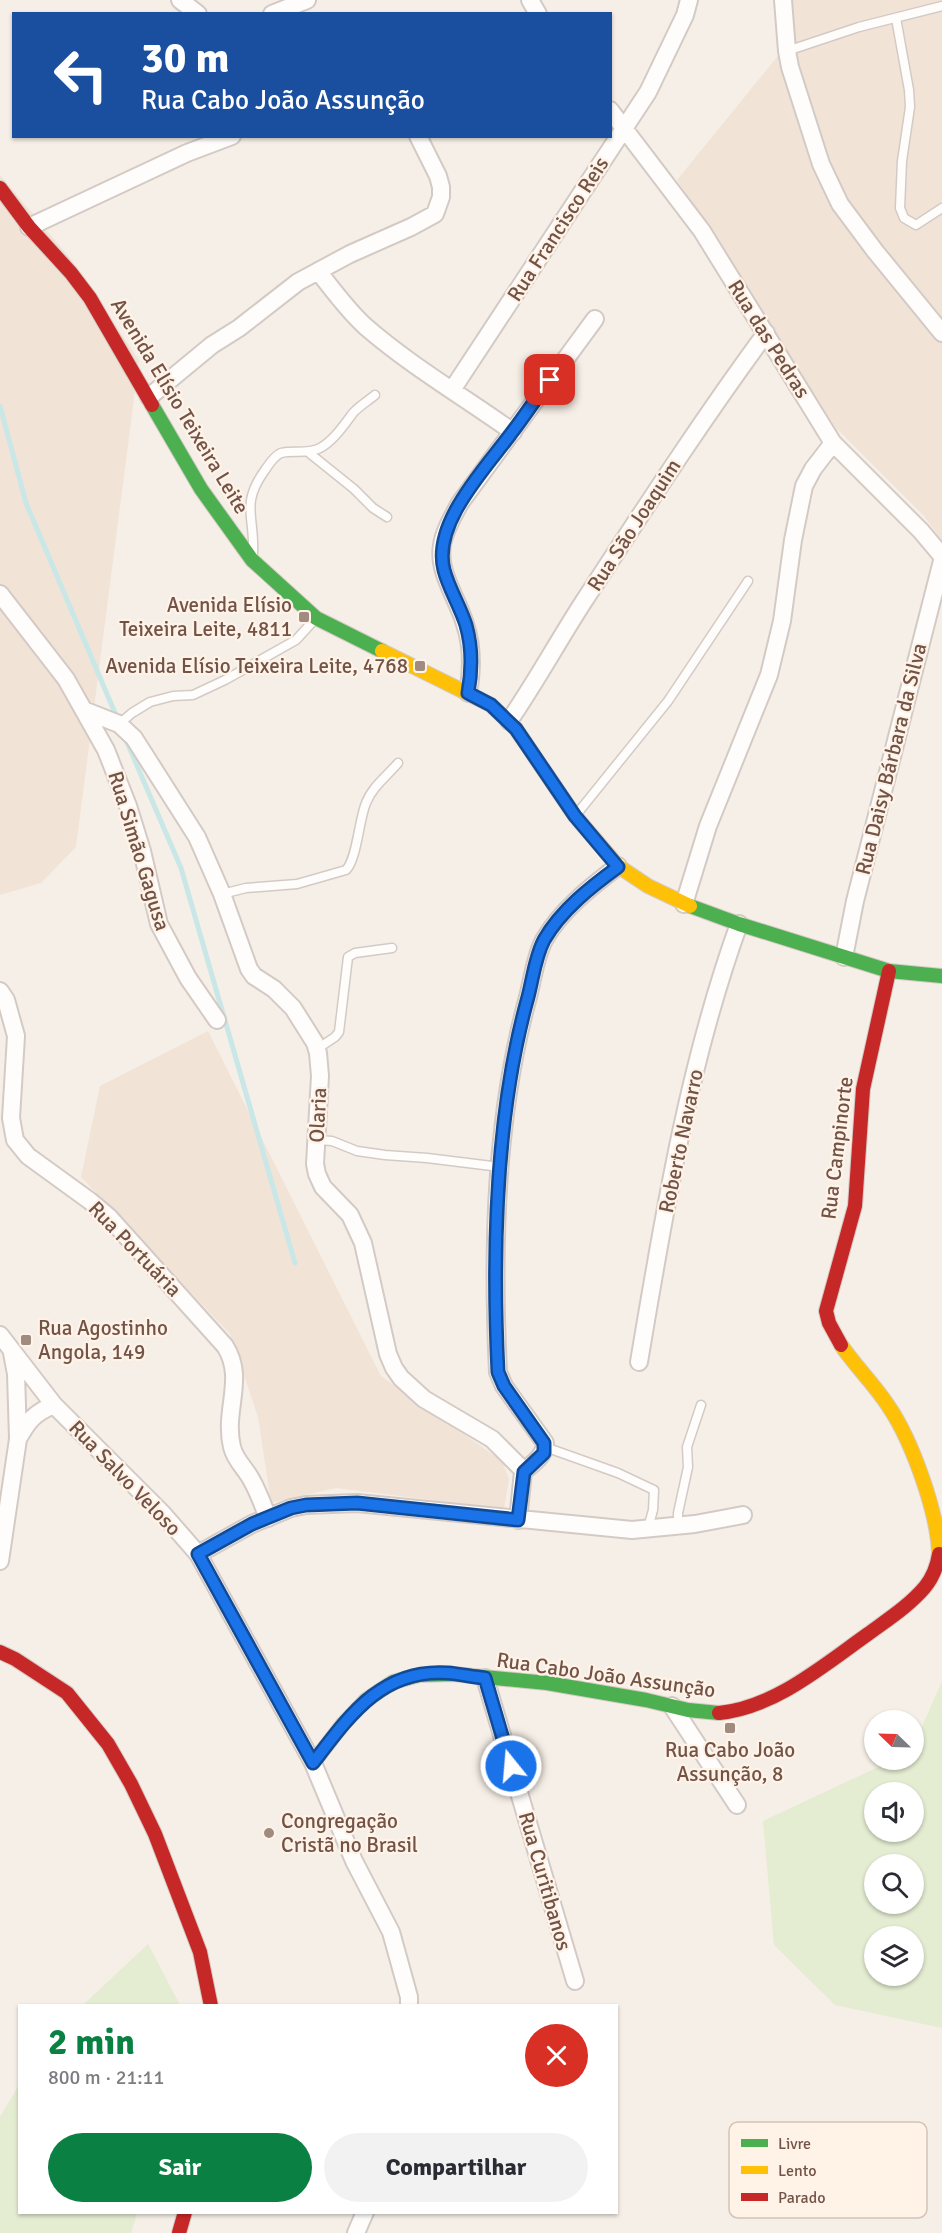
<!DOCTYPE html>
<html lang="pt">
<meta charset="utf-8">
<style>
body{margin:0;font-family:Signika,sans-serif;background:#f2f2f3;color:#2b2b33;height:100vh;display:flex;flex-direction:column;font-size:22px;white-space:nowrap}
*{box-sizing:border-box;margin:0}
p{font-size:20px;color:#7c7c81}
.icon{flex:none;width:33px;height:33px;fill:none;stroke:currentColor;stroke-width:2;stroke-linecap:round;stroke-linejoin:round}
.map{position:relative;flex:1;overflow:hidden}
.panel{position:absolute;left:18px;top:2004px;width:600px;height:210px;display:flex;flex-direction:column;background:#fff;border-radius:0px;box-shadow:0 2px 4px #0004}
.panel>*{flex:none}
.banner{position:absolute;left:12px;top:12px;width:600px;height:126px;border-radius:0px;box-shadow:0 2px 4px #0004;background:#1a4fa0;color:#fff;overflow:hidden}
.needle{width:39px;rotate:293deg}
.buttons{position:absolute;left:864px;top:1710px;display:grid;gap:12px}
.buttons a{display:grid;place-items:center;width:60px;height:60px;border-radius:50%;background:#fff;box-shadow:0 2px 4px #0004;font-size:30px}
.pin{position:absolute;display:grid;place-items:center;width:51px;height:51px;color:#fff;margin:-26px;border-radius:12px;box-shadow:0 3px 9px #0006}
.me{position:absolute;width:66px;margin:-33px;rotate:343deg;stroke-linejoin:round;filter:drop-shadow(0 0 4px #0008)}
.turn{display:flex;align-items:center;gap:21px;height:126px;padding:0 30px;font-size:27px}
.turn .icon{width:78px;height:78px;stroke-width:2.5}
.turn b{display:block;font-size:42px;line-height:51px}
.round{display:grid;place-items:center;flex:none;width:63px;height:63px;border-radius:32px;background:#f2f2f3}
.head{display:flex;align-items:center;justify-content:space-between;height:102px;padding:0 30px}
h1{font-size:36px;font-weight:700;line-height:45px;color:#0b8043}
.cta{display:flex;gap:12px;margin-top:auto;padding:12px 30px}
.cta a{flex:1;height:69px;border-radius:36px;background:#0b8043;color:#fff;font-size:24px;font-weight:700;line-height:69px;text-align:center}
.cta a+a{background:#f2f2f3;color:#2b2b33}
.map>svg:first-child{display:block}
.residential{fill:#f2e3d7}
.green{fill:#e4ecd1;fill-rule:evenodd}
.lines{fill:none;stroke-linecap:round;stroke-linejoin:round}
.stream{stroke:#c8e7e6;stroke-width:5}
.lane-casing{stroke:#d4cac5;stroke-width:11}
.street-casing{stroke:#d4cac5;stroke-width:20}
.fast-casing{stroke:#d4cac4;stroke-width:16}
.slow-casing{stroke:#d4cac4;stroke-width:16}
.jam-casing{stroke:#d4cac4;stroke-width:16}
.lane{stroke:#fefdfb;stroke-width:8}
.street{stroke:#fefdfb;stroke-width:16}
.fast{stroke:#4caf50;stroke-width:14}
.slow{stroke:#ffc107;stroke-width:14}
.jam{stroke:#c62828;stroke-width:14}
.route-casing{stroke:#114b97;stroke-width:15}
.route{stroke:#1a73e8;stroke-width:10}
.poi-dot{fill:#a18a80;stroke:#fff3e7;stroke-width:2}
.labels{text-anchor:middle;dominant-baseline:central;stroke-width:4.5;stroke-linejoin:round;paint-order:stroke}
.street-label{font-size:21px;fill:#735348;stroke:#fff3e7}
.poi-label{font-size:21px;fill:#735348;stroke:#fff3e7;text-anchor:end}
.key{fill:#fff3e7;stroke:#d5c3b7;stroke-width:1.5}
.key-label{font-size:16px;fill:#735348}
</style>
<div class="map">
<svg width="942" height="2233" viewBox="0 0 942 2233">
<rect width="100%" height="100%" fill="#f6efe7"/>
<path class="residential" d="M 786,0 L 942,0 L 942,541 L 924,516 L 836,428 L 677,180 L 790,41 Z
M 0,175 L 70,258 L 139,360 L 76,847 L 41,883 L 0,895 Z
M 208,1031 L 381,1376 L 502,1461 L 509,1479 L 504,1509 L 336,1488 L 271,1503 L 258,1417 L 230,1334 L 81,1177 L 100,1086 Z"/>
<path class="green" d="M 942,1681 L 942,2028 L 835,2005 L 774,1945 L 763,1821 L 893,1760 L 914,1760 L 914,1745 ZM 874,1792 L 914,1792 L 914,1832 L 874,1832 ZM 874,1864 L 914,1864 L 914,1904 L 874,1904 ZM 874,1936 L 914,1936 L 914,1976 L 874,1976 Z
M 148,1944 L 180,2005 L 83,2005 Z
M 19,2085 L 20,2212 L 137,2213 L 131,2233 L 0,2233 L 0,2117 Z"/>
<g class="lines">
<path class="stream" d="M 0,406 L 26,503 L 118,720
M 126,740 L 181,868 L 295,1263"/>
<g class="lane-casing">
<path id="lane" d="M 896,18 L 909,90 L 910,107 L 902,161 L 900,208 L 904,218 L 916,225 L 942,208
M 787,51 L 859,27 L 942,6
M 308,452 L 354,489 L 373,508 L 387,517
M 253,553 C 255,516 240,505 265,470 C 269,464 274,456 281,453 C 293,450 306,454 318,449 C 332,443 344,425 353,413 C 359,406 368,401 375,395
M 119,724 L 132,713 L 150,702 L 173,696 L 193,695 L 225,680 L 296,640 L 316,618
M 576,815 L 668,701 L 748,581
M 222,894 L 246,888 L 297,884 L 346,870 C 357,859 359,819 366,803 C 372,787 387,776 398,763
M 317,1049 L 335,1037 L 339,1032 L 348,957 L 355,953 L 392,948
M 318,1140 L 332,1141 L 357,1151 L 385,1155 L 427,1158 L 500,1167
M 545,1447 L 618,1473 L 654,1490 L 653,1510 L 648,1528
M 678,1526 L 678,1513 L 688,1467 L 687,1447 L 701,1405"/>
</g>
<g class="street-casing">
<path id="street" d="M 180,0 L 198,14
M 530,0 L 538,14
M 783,0 L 787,51 L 790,67 L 821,164 L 840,204 L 875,251 L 942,333
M 272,14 L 307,0
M 610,110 L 702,231 L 833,443 L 921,531 L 942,556
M 29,227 L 187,153 L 232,136
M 318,271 C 333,290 348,311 366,327 C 411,366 464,397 513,432
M 452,390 L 648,92 L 685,15 L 689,0
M 149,397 L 212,345 L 239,328 L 298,282 L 350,254 L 411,227 L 435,214 L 441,197 L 441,187 L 438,176 L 418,136
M 0,594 L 66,679 L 106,750 L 128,806 L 142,851 L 159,924 L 188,978 L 217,1020
M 468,693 C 472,671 472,645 465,624 C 458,599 437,572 442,545 C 444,531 453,516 460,503 L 595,319
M 86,711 L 119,724 L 134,738 L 197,837 L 222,894 L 249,969 L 254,976 L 274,989 L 293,1008 L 315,1043 L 318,1053 L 320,1076 L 315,1164 L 317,1174 L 323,1187 L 350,1215 L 363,1243 L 388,1354 L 394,1368 L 401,1378 L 424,1399 L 492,1439 L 522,1469 L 523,1472 L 518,1520
M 509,721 C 536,682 558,641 584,601 C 643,511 702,420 766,333
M 684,904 L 708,826 L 769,675 L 782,621 L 793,540 L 804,486 L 813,469 L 833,443
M 844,957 L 855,901 L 942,561
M 0,991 L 6,1000 L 16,1036 L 11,1118 L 15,1140 L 28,1156 L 90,1201 L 109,1217 L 225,1346 C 246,1379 223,1410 232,1447 C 235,1460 245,1468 251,1479 C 258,1491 263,1505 268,1518
M 0,1335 L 54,1405 L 163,1514 L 198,1554 L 313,1763 L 354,1861 L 391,1932 L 409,1997 L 409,2006
M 12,1353 L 16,1374 L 18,1438
M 639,1362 C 664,1214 688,1065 739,924
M 523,1472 C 532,1464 545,1456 545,1443 L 504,1386 L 498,1372 C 492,1248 495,1117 528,997 C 533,978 535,957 544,940 C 561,910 592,886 618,866
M 198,1554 L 252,1524 L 291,1508 L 306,1505 L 357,1503 L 632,1530 L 695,1524 L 743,1515
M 0,1561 L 18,1439 C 28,1421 34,1413 54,1405
M 485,1678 L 575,1981
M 672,1706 L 737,1805
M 356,2233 L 365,2212"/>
</g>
<g class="fast-casing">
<path id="fast" d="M 152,405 L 201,489 L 252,560 L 316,618 L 382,651
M 690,906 L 739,924 L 889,971 L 942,976
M 313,1763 L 343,1724 L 366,1700 L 393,1682 L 419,1675 L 453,1674 L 547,1683 L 646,1700 L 688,1710 L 719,1713"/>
</g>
<g class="slow-casing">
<path id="slow" d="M 382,651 L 491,705 L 516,729 L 575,816 L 618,866 L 648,886 L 690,906
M 841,1345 C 856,1367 875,1385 889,1407 C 912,1441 938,1513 939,1554"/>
</g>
<g class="jam-casing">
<path id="jam" d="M 0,188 L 29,227 L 71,273 L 90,298 L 152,405
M 841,1345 L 829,1323 L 826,1311 L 855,1206 L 863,1089 L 889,971
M 0,1652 L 15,1659 L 67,1693 L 108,1744 L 131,1784 L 155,1834 L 200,1952 L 211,2006
M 719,1713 C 774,1708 824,1665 868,1634 C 887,1620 909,1606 925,1587 C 933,1577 937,1567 939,1554
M 179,2233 L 185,2212"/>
</g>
<use href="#lane" class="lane"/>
<use href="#street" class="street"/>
<use href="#fast" class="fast"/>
<use href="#slow" class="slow"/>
<use href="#jam" class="jam"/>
</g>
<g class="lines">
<g class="route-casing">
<path id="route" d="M 511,1766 L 485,1678 C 473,1677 460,1674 448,1673 C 382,1668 349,1716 313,1763 L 198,1554 L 252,1524 L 291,1508 L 306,1505 L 357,1503 L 518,1520 L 524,1472 L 544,1453 L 544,1443 L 504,1386 L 498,1372 C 492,1250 495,1115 528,997 C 533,978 535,957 544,940 C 561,910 592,886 618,867 L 575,816 L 516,729 L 491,705 L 468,693 C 472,671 472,646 466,625 C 460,606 449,589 444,570 C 432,524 484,470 510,435 C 524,417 536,398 550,380"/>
</g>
<use href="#route" class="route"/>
</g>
<g class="poi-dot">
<rect x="298" y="611" width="12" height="12" rx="3"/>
<rect x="414" y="660" width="12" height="12" rx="3"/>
<rect x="20" y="1334" width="12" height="12" rx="3"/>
<rect x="724" y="1722" width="12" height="12" rx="3"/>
<circle cx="269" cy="1833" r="6"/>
</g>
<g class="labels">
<g class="street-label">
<text transform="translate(558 229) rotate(-57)">Rua Francisco Reis</text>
<text transform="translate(769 339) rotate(58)">Rua das Pedras</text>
<text transform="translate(180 406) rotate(59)">Avenida Elísio Teixeira Leite</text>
<text transform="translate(634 525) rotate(-57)">Rua São Joaquim</text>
<text transform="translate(891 759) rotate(-76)">Rua Daisy Bárbara da Silva</text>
<text transform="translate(139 851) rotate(73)">Rua Simão Gagusa</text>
<text transform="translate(318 1115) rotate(-87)">Olaria</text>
<text transform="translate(681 1141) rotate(-78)">Roberto Navarro</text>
<text transform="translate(837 1148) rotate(-83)">Rua Campinorte</text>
<text transform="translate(135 1249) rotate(46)">Rua Portuária</text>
<text transform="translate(125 1478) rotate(46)">Rua Salvo Veloso</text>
<text transform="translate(606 1675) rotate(8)">Rua Cabo João Assunção</text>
<text transform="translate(545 1881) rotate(74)">Rua Curitibanos</text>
</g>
<g class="poi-label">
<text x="292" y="605">Avenida Elísio<tspan x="292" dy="24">Teixeira Leite, 4811</tspan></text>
<text x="408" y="666">Avenida Elísio Teixeira Leite, 4768</text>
<text x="38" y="1328" text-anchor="start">Rua Agostinho<tspan x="38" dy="24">Angola, 149</tspan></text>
<text x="730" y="1750" text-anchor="middle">Rua Cabo João<tspan x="730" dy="24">Assunção, 8</tspan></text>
<text x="281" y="1821" text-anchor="start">Congregação<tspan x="281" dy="24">Cristã no Brasil</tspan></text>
</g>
</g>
<rect x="729" y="2122" width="198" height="96" rx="9" class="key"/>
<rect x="741" y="2139" width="27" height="8" fill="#4caf50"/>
<rect x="741" y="2166" width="27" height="8" fill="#ffc107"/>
<rect x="741" y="2193" width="27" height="8" fill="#c62828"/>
<g class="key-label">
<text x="778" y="2149">Livre</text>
<text x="778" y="2176">Lento</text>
<text x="778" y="2203">Parado</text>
</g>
</svg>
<div class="buttons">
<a><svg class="needle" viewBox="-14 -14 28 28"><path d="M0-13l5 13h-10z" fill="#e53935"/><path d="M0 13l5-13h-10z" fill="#7c7c81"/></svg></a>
<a><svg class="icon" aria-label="sound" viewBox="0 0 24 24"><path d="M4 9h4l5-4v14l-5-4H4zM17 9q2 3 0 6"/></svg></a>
<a><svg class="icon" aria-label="search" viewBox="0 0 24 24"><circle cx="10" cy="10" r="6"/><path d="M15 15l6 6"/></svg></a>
<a><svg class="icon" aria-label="layers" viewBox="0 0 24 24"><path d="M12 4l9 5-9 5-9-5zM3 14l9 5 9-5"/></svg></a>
</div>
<div class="pin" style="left:550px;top:380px;background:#d93025"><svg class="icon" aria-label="arrive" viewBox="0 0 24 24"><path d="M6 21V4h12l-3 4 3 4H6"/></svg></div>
<svg class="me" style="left:511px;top:1766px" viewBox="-20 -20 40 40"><circle r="17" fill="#1a73e8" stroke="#fff" stroke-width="3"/><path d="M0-11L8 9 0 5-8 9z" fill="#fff"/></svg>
<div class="banner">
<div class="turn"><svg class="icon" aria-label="left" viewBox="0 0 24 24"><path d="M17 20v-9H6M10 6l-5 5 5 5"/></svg><div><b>30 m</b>Rua Cabo João Assunção</div></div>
</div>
<section class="panel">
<div class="head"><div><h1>2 min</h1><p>800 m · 21:11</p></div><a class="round" style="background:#d93025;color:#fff"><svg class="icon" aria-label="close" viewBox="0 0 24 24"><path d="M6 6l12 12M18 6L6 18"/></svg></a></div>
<div class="cta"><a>Sair</a><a>Compartilhar</a></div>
</section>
</div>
